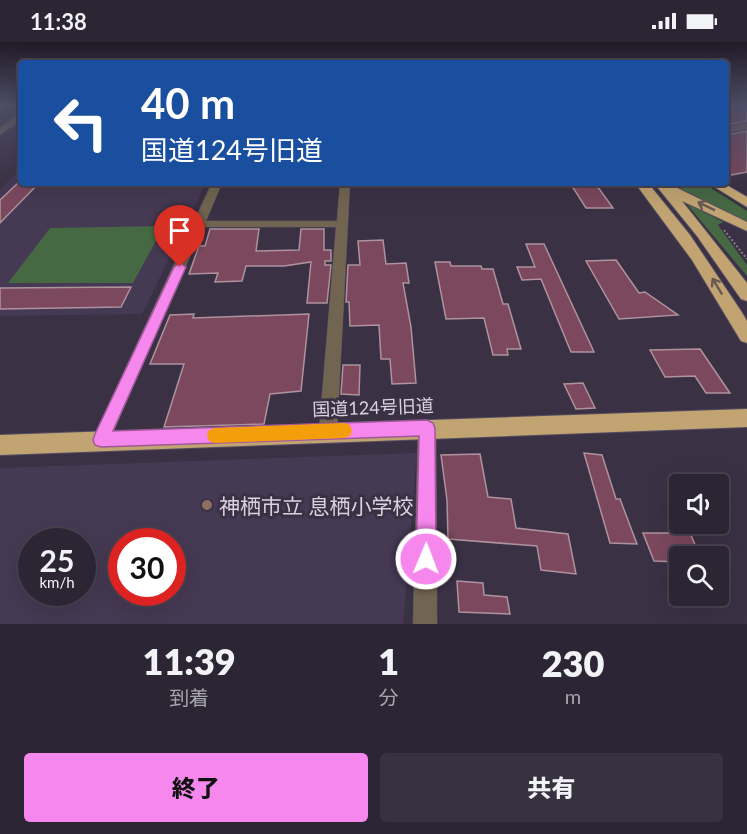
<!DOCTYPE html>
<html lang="ja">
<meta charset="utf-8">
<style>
body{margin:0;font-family:Lato,"Noto Sans JP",sans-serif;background:#383140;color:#f1f3f6;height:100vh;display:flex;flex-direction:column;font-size:22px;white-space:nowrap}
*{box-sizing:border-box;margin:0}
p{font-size:20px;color:#a6a5ac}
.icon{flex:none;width:33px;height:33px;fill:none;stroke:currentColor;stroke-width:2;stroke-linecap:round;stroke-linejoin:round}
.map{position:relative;height:582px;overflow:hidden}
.drawer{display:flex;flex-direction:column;background:#2c2534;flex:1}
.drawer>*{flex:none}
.guide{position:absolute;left:18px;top:18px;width:711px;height:126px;border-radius:6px;box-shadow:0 6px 24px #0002,0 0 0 2px #48424f;background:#1a4fa0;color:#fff;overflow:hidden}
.tools{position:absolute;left:669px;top:432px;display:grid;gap:12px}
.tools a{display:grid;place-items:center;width:60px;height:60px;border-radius:6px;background:#2c2534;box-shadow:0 6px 24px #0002,0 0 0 2px #48424f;font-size:30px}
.speed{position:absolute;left:18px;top:486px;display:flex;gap:12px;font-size:30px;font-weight:700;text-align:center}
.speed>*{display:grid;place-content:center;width:78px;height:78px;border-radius:50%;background:#2c2534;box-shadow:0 6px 24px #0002,0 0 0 2px #48424f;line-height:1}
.speed small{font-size:15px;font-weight:400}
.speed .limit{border:9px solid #d22;background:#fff;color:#111}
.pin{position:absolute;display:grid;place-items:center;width:51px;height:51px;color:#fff;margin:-62px -26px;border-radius:50% 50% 50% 0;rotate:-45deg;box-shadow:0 0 6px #0007}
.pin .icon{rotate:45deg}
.me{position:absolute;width:66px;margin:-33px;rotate:1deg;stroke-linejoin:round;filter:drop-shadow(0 0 4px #0008)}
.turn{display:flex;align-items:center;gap:21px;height:126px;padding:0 24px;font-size:27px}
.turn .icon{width:78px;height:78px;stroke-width:2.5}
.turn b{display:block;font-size:42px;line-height:51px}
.eta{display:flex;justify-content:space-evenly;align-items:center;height:102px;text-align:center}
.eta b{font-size:36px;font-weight:800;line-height:42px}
.cta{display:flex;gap:12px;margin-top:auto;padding:12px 24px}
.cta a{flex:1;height:69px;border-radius:6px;background:#f688ed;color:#111;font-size:24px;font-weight:800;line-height:69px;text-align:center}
.cta a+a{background:#383140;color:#f1f3f6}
.status{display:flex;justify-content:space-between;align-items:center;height:42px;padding:0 30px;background:#2c2534;direction:ltr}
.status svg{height:16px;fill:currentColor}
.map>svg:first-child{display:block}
.built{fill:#463953;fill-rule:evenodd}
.green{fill:#466944}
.building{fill:#7b485e;stroke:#ae929d;stroke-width:1.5}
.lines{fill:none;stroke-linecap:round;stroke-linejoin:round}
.minor-casing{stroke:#574e61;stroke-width:1}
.highway-casing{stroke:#574e61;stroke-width:2}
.path{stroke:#837b8b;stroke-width:2;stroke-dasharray:2 2;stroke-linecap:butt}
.minor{fill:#716551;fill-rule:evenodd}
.highway{fill:#c1a472;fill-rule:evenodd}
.oneway{stroke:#6a5955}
.route{fill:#f688ed;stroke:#a0589a;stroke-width:1.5}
.slow{fill:#f59e0b}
.education-dot{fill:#8d6e63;stroke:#3b3145;stroke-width:2}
.labels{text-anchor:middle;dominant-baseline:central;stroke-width:6;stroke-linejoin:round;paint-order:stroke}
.street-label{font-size:18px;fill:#d9d3df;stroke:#3b3145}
.near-poi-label{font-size:21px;fill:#d9d3df;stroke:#3b3145;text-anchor:start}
</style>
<div class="status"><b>11:38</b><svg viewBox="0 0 49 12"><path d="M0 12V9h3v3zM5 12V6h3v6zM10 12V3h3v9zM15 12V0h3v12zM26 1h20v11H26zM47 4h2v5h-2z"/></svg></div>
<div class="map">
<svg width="747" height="582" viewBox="0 0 747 582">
<rect width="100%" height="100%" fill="#3b3145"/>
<path class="built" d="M 21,127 L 21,141 L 206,141 L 142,272 L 0,274 L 0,147 Z
M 417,411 L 403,582 L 0,582 L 0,426 ZM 32,500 L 82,500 L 82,550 L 32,550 ZM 122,500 L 172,500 L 172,550 L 122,550 Z"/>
<path class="green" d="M 669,141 L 703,141 L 747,169 L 747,181 Z
M 685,160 L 723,180 L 718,183 L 747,223 L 747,234 Z
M 164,184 L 133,241 L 8,241 L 50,186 Z"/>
<path class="building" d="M 726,63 L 747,63 L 747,79 L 726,83 Z
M 747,89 L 747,130 L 726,134 L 726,93 Z
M 18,141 L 39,141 L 0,181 L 0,158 Z
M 570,141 L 595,141 L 613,166 L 586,166 Z
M 210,187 L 259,187 L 256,209 L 299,208 L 301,187 L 324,187 L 324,208 L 331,208 L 331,219 L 325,219 L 325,223 L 331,223 L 327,261 L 307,261 L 311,220 L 284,224 L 246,224 L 242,239 L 215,240 L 218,231 L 189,232 L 199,204 L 205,204 Z
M 383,198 L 386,222 L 406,221 L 409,241 L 403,241 L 411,285 L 416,341 L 392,342 L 390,317 L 381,317 L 379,283 L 350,284 L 349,260 L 346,260 L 348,223 L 360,223 L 358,199 Z
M 526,202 L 544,202 L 594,310 L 571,310 L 541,237 L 522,238 L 517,225 L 535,225 Z
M 616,218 L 639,251 L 645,250 L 678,273 L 619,277 L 586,219 Z
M 435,220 L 450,220 L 451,224 L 481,224 L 482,227 L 493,227 L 503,262 L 508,262 L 521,307 L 507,307 L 508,313 L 493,313 L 484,276 L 446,277 Z
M 131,245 L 121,265 L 0,267 L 0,246 Z
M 194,272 L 193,276 L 309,272 L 301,349 L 270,352 L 264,382 L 164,385 L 184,322 L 150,322 L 170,273 Z
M 700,307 L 730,351 L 706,351 L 695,334 L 665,335 L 650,308 Z
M 343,323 L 360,323 L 359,353 L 341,352 Z
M 583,341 L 595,366 L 576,367 L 564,342 Z
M 584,411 L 602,413 L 616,457 L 620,457 L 637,502 L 610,501 Z
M 480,412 L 488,455 L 511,457 L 516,486 L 568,492 L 576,532 L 541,528 L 537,504 L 448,497 L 447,458 L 441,413 Z
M 643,491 L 690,491 L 700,514 L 680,514 L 680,520 L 654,519 Z
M 457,539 L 483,541 L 484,553 L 507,555 L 510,572 L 459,570 Z"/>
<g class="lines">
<g class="minor-casing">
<path id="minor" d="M 21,71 L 21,78 L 0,93 L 0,86 Z
M 747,81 L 747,87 L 726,91 L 726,85 Z
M 212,141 L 222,141 L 206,179 L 337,179 L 340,141 L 350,141 L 337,389 L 334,395 L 328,397 L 322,395 L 319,389 L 336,185 L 203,185 L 107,404 L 101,407 L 95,404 L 92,398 L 95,392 Z
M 427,378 L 433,380 L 436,386 L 437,582 L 413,582 L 418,386 L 421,380 Z"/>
</g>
<g class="highway-casing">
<path id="highway" d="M 635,141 L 648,141 L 690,193 L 741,269 L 747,279 L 747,301 L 741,299 L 692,218 Z
M 654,141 L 667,141 L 747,180 L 747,189 L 682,159 L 747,241 L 747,259 L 741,257 L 697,194 Z
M 708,141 L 723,141 L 747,155 L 747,165 Z
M 747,367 L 747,385 L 0,413 L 0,393 Z"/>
</g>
<path class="path" d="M 724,188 L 747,217"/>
<use href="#minor" class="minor"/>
<use href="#highway" class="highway"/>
</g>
<defs><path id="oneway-shaft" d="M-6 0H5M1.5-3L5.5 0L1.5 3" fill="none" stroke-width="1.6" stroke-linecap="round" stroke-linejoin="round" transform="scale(1.5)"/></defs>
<g class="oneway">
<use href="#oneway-shaft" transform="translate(706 164) rotate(-154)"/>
<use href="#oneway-shaft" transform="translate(717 244) rotate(-121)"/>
</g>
<linearGradient id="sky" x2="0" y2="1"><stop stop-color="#201b26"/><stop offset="0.44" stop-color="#4f4e68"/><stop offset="1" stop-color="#4f4e68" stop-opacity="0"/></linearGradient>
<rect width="747" height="144" fill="url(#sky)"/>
<path class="route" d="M 180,221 L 186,225 L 113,389 L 427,378 L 433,381 L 435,386 L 436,517 L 433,524 L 426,527 L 419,524 L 416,517 L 419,394 L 101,405 L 95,403 L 93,398 L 95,392 L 174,225 Z"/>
<path class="slow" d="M 344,381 L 350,383 L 352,389 L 350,394 L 344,396 L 215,401 L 209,399 L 207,393 L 209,388 L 215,386 Z"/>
<circle class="education-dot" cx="207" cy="463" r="6"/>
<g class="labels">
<g class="street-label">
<text transform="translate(373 365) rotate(-2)">国道124号旧道</text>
</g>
<g class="near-poi-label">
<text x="219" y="463">神栖市立 息栖小学校</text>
</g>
</g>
</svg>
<div class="tools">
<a><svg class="icon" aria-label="sound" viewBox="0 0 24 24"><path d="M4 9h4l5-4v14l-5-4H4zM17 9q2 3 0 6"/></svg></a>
<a><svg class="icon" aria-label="search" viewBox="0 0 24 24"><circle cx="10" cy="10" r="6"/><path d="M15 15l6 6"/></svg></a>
</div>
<div class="speed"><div>25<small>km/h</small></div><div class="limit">30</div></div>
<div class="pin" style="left:180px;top:225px;background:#d93025"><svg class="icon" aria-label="arrive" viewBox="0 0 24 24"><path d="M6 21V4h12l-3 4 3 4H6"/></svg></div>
<svg class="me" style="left:426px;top:517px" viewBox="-20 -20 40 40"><circle r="17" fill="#f688ed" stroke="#fff" stroke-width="3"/><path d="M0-11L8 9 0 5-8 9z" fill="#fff"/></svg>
<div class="guide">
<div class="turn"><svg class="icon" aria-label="left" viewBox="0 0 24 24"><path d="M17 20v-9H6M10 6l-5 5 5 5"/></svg><div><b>40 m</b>国道124号旧道</div></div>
</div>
</div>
<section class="drawer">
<div class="eta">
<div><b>11:39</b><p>到着</p></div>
<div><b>1</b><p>分</p></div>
<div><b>230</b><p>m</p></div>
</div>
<div class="cta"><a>終了</a><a>共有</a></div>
</section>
